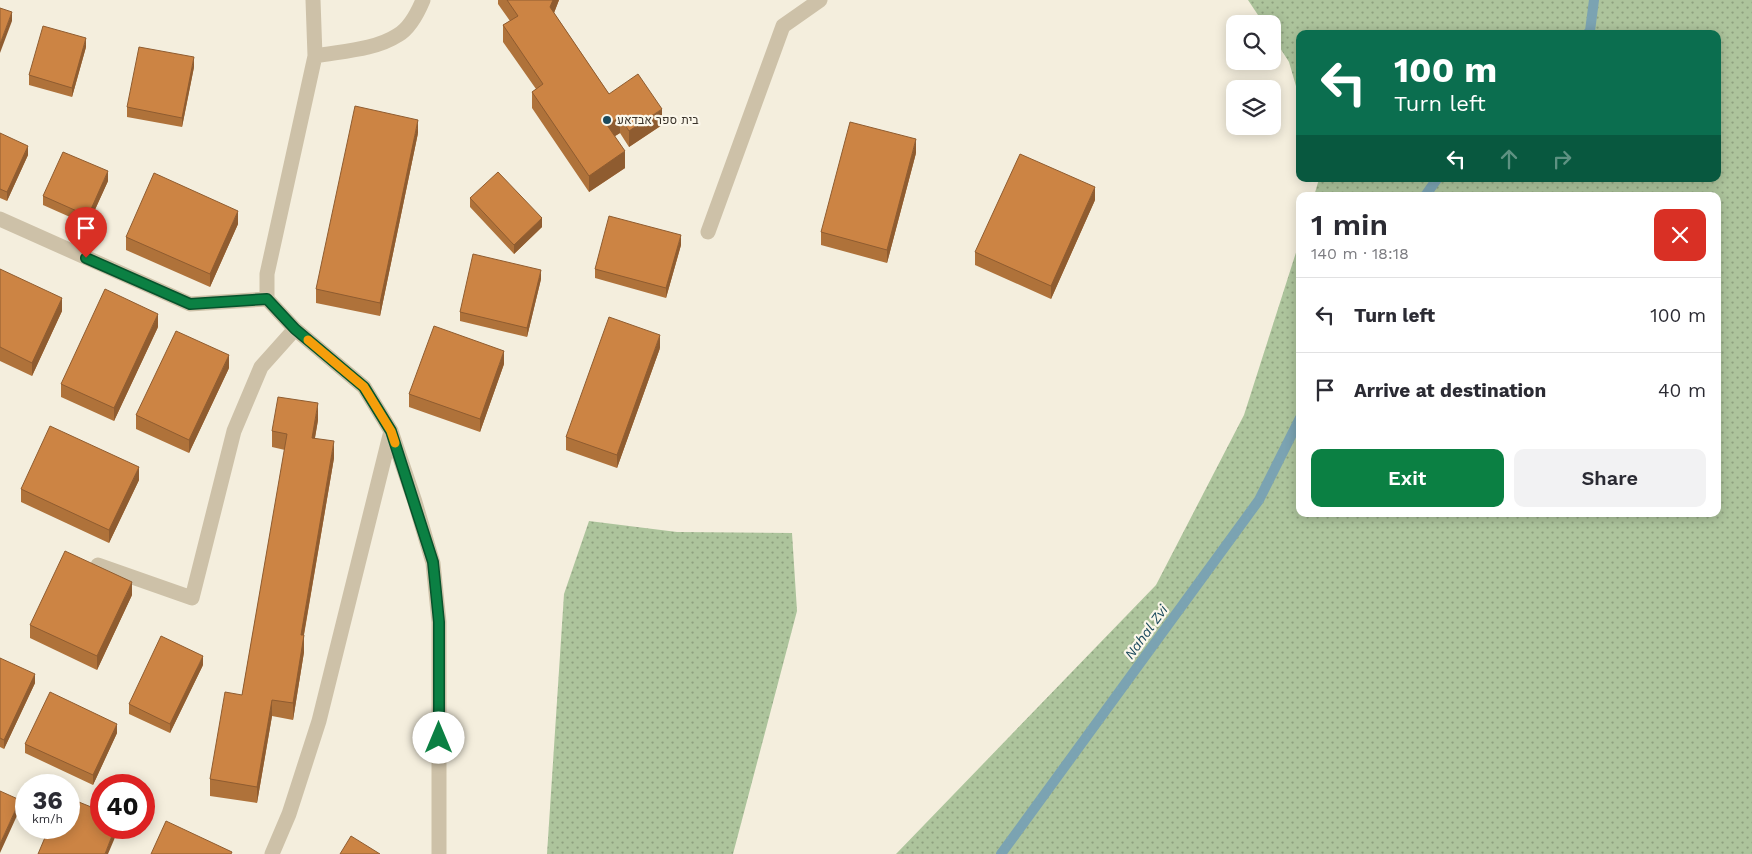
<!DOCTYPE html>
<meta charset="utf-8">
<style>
body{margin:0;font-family:"Work Sans",Heebo,sans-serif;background:#f2f2f3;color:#2b2b33;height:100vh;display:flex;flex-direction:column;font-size:19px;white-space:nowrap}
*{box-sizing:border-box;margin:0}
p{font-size:16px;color:#7c7c81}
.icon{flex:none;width:28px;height:28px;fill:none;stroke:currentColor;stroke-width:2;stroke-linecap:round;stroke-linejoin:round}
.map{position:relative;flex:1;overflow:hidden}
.sheet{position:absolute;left:1296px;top:192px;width:425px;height:325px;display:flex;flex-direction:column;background:#fff;border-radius:10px;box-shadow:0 2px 12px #0003}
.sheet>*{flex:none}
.top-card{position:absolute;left:1296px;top:30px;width:425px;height:152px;border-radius:10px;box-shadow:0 2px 12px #0003;background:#0b6e4f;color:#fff;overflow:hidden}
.tools{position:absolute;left:1226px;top:15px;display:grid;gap:10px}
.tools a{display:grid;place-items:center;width:55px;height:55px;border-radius:10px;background:#fff;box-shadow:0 2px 12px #0003;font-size:25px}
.speed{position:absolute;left:15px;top:774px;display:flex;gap:10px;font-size:25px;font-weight:700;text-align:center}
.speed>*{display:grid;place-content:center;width:65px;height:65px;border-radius:50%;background:#fff;box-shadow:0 2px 12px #0003;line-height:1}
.speed small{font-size:12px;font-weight:400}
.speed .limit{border:8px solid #d22;background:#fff;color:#111}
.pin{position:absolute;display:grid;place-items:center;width:42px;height:42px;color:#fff;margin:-51px -21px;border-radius:50% 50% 50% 0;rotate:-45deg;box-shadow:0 0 5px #0007}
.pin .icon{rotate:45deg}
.me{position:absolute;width:55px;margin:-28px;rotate:0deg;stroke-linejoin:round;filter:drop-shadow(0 0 4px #0008)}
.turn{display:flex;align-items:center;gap:18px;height:105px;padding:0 15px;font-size:22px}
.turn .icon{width:65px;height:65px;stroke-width:2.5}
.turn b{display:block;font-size:35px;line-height:42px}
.lanes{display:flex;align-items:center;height:48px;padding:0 15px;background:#0003;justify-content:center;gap:25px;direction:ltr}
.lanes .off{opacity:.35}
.round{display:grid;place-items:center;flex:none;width:52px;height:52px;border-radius:10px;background:#f2f2f3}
.head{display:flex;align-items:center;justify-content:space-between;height:85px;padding:0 15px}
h1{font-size:30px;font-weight:600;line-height:38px}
.cta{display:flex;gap:10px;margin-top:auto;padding:10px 15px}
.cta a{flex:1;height:58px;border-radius:10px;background:#0b8043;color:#fff;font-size:20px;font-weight:600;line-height:58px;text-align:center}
.cta a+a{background:#f2f2f3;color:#2b2b33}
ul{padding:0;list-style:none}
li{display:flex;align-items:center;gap:15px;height:75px;padding:0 15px;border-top:1px solid #e1e1e2}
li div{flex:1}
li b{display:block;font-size:19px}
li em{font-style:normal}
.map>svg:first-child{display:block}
.grass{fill:url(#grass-dots)}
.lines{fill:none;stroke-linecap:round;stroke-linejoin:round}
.stream{stroke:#7ba3b2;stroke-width:10}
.minor{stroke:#cdc1a8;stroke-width:15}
.wall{fill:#af723a}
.shaded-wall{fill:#8f5c30}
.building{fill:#cc8444;stroke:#8f5c30}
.route-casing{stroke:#07532c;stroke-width:12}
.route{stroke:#0b8043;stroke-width:9}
.slow{stroke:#f59e0b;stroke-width:9}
.poi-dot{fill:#1c4a5d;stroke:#fbf7ea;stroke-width:2}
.labels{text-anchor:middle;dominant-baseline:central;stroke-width:4.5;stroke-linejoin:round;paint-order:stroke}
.poi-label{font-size:12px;fill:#393229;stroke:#fbf7ea;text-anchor:start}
.water-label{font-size:14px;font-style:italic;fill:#1c4a5d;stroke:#fbf7ea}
</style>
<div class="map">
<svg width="1752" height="854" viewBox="0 0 1752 854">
<defs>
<pattern id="grass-dots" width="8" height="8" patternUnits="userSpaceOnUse" patternTransform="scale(1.25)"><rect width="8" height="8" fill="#adc49c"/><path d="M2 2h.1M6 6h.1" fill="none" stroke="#8ea07f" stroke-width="1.8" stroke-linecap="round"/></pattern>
</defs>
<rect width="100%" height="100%" fill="#f4eedd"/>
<path class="grass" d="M 1248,0 L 1752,0 L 1752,854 L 896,854 L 1156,585 L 1244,415 L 1300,240 L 1300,514 L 1718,514 L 1718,196 L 1314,196 L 1319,179 L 1718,179 L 1718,34 L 1300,34 L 1300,100 L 1289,62 L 1273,37 L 1272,24 L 1264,24 Z
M 589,521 L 677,532 L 792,533 L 797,611 L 733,854 L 547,854 L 564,594 Z"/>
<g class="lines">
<path class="stream" d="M 1587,34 L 1590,31 L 1594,0
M 1425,196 L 1437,179
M 1001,854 L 1259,500 L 1300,418"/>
<path class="minor" d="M 313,0 L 315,56 L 267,274 L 267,299 L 295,329 L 364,387 L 391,431 L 415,502 L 433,563 L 439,622 L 439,854
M 315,56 C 342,51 375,50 398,35 C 410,28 418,12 423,0
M 0,219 L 190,304 L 267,299
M 708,232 L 783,26 L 820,0
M 98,565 L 192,598 L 234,431 L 261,367 L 295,329
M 272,854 L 289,814 L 319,721 L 391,431"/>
</g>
<path class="wall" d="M 498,0 L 559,0 L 554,13 L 609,94 L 662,125 L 629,147 L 620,133 L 615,136 L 625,168 L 589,192 L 532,108 L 532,92 L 536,89 L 503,42 L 503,25 L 510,21 L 498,4 Z
M 86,47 L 72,97 L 29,85 L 29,75 Z
M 194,67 L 182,127 L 127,117 L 127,107 Z
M 0,133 L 28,155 L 7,201 L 0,198 Z
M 418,133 L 380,316 L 316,303 L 316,289 Z
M 916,153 L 887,263 L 821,245 L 821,232 Z
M 108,181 L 88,225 L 43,205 L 43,196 Z
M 470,198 L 542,227 L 514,254 L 470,207 Z
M 1095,200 L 1051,299 L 975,265 L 975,252 Z
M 238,224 L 210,287 L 126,250 L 126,237 Z
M 681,245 L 666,298 L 595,278 L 595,269 Z
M 0,269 L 62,311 L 32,376 L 0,361 Z
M 541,279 L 527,337 L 460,321 L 460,312 Z
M 158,327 L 114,421 L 61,397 L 61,384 Z
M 660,348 L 617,468 L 566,450 L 566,437 Z
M 504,364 L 480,432 L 409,407 L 409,394 Z
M 229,368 L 189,453 L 136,429 L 136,415 Z
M 318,420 L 315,438 L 334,458 L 304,635 L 304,652 L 293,720 L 272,716 L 257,803 L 210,796 L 210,779 L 242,695 L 285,450 L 272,447 L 272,431 Z
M 139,480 L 109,543 L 21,502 L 21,489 Z
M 132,595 L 97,670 L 30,638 L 30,625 Z
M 0,658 L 35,683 L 4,749 L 0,747 Z
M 203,665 L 170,733 L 129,714 L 129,704 Z
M 117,733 L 93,785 L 25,753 L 25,744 Z"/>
<path class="shaded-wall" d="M 553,0 L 559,0 L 550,23 L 550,7 Z
M 12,12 L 12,21 L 0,53 L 0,44 Z
M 86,38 L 86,47 L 72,97 L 72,88 Z
M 194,57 L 194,67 L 182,127 L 182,118 Z
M 662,109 L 662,125 L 629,147 L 629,131 Z
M 620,117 L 620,133 L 607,141 L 607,125 Z
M 418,120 L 418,133 L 380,316 L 380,303 Z
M 916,139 L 916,153 L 887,263 L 887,250 Z
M 28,146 L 28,155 L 7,201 L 7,192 Z
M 625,151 L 625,168 L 589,192 L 589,176 Z
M 108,171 L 108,181 L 88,225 L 88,216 Z
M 1095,187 L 1095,200 L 1051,299 L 1051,286 Z
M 238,211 L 238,224 L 210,287 L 210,274 Z
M 542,218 L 542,227 L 514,254 L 514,245 Z
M 681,235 L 681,245 L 666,298 L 666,288 Z
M 541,270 L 541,279 L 527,337 L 527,328 Z
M 62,298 L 62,311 L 32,376 L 32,363 Z
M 158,314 L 158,327 L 114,421 L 114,408 Z
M 660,335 L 660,348 L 617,468 L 617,455 Z
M 504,351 L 504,364 L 480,432 L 480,419 Z
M 229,355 L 229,368 L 189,453 L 189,440 Z
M 318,403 L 318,420 L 312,454 L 312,438 Z
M 334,441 L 334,458 L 301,651 L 301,635 Z
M 139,467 L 139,480 L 109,543 L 109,530 Z
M 132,582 L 132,595 L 97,670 L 97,656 Z
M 304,635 L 304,652 L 293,720 L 293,703 Z
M 203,656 L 203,665 L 170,733 L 170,724 Z
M 35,674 L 35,683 L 4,749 L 4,740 Z
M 272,700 L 272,716 L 257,803 L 257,787 Z
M 117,724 L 117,733 L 93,785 L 93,775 Z
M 20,800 L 20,809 L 0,853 L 0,844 Z
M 115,828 L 119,828 L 108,854 L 105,854 Z"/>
<path class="building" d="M 507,0 L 553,0 L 550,7 L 609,94 L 638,74 L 662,109 L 629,131 L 620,117 L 607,125 L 625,151 L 589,176 L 532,92 L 543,84 L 503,25 L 518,16 Z
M 0,8 L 12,12 L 0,44 Z
M 43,26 L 86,38 L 72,88 L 29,75 Z
M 139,47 L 194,57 L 182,118 L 127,107 Z
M 355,106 L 418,120 L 380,303 L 316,289 Z
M 850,122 L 916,139 L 887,250 L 821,232 Z
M 0,133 L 28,146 L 7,192 L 0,189 Z
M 63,152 L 108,171 L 88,216 L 43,196 Z
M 1020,154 L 1095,187 L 1051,286 L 975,252 Z
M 498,172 L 542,218 L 514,245 L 470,198 Z
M 154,173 L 238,211 L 210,274 L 126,237 Z
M 609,216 L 681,235 L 666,288 L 595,269 Z
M 473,254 L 541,270 L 527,328 L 460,312 Z
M 0,269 L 62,298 L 32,363 L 0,347 Z
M 105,289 L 158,314 L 114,408 L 61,384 Z
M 609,317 L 660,335 L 617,455 L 566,437 Z
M 434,326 L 504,351 L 480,419 L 409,394 Z
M 176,331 L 229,355 L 189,440 L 136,415 Z
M 278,397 L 318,403 L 312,438 L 334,441 L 301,635 L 304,635 L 293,703 L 272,700 L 257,787 L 210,779 L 225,692 L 242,695 L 287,434 L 272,431 Z
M 50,426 L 139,467 L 109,530 L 21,489 Z
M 65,551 L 132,582 L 97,656 L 30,625 Z
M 161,636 L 203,656 L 170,724 L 129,704 Z
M 0,658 L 35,674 L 4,740 L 0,738 Z
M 50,692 L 117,724 L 93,775 L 25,744 Z
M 0,791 L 20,800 L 0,844 Z
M 69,798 L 101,811 L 101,828 L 115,828 L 105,854 L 38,854 L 49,828 L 69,828 Z
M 166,821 L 232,852 L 231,854 L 151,854 Z
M 351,836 L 380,854 L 340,854 Z"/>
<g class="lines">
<g class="route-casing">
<path id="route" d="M 86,258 L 190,304 L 267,299 L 295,329 L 364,387 L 391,431 L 433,562 L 439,622 L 439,738"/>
</g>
<use href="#route" class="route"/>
<path class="slow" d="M 308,340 L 364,387 L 391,431 L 395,443"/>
</g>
<circle class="poi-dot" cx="607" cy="120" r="5"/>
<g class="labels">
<g class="poi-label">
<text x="617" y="120">בית ספר אבדאע</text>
</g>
<g class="water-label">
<text transform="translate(1146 632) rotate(-54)">Nahal Zvi</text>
</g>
</g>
</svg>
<div class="tools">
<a><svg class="icon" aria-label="search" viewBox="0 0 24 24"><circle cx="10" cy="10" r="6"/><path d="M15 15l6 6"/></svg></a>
<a><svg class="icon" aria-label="layers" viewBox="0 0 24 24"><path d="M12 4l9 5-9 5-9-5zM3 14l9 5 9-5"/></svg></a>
</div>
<div class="speed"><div>36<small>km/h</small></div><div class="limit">40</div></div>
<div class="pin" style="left:86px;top:258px;background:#d93025"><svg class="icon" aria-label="arrive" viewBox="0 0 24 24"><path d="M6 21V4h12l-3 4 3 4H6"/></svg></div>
<svg class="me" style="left:439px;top:738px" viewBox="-20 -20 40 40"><circle r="19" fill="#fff"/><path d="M0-13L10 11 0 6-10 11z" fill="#0b8043"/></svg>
<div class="top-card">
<div class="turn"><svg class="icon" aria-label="left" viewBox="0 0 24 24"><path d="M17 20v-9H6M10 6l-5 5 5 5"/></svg><div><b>100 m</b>Turn left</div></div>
<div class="lanes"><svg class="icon" aria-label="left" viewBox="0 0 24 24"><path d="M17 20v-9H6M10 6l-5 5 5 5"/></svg><svg class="icon off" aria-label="ahead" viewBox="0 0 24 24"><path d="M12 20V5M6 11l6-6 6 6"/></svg><svg class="icon off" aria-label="right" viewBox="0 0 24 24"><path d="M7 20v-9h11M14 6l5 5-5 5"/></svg></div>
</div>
<section class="sheet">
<div class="head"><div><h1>1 min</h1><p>140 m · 18:18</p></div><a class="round" style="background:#d93025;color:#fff"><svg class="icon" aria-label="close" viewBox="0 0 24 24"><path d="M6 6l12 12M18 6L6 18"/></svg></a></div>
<ul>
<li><svg class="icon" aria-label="left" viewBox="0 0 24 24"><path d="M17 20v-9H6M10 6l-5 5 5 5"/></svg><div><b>Turn left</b></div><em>100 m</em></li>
<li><svg class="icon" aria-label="arrive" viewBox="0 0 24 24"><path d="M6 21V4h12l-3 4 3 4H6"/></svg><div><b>Arrive at destination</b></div><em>40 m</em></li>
</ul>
<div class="cta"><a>Exit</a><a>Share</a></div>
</section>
</div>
